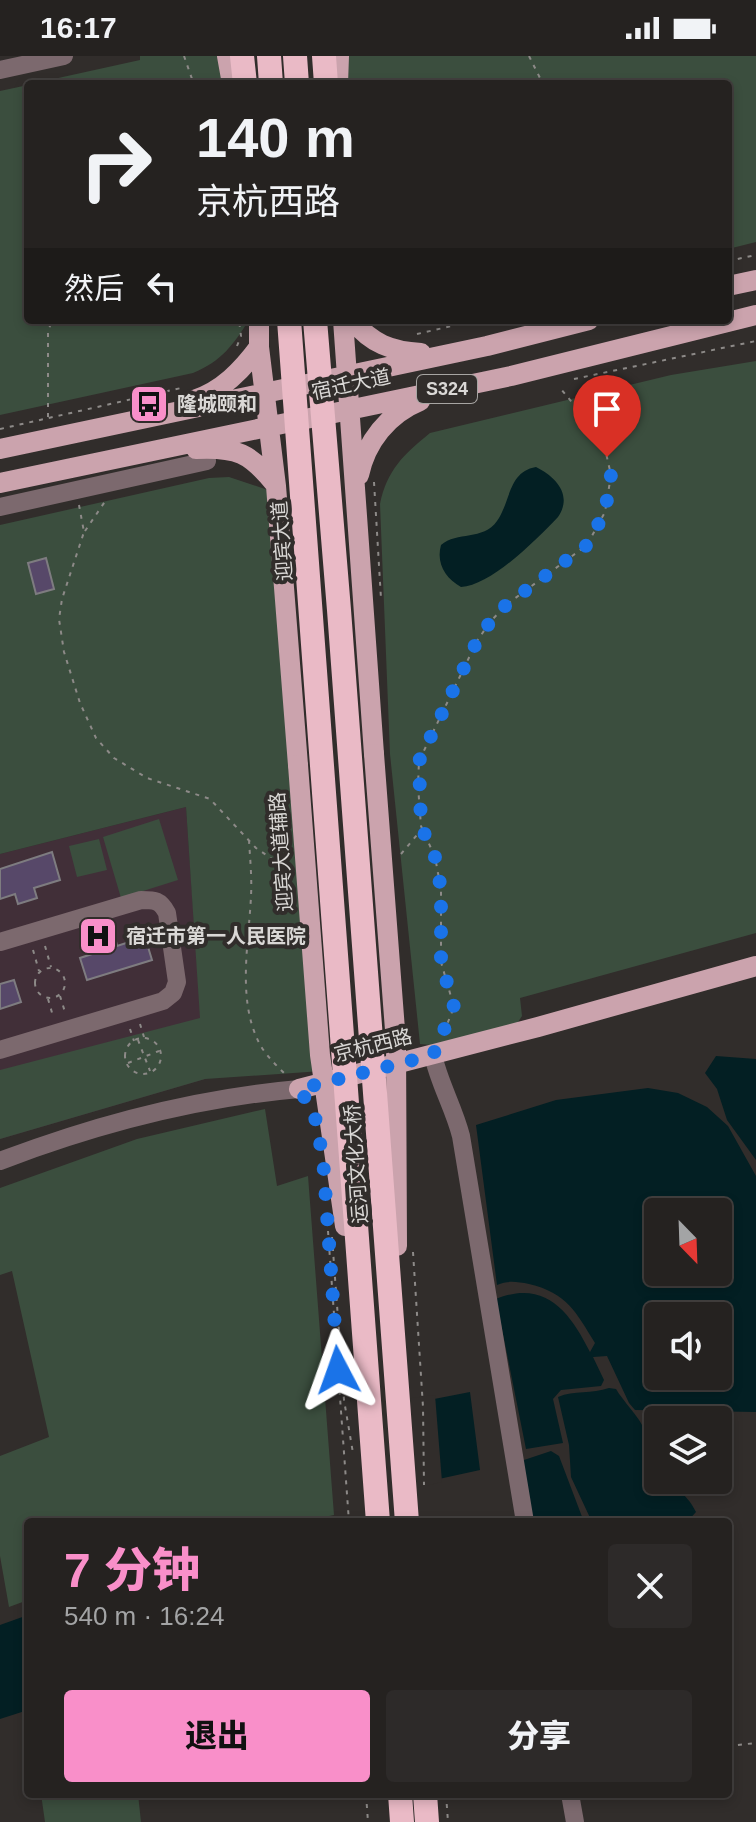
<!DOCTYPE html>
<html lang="zh">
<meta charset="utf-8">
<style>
body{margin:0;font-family:Helvetica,"Noto Sans SC",sans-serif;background:#2d2a29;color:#f1f3f6;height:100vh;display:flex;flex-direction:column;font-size:30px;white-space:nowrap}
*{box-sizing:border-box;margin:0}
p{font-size:26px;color:#a3a4a5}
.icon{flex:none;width:44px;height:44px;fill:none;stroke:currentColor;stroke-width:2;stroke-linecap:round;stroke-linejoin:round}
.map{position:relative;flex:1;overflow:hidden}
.side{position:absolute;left:24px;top:1462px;width:708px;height:280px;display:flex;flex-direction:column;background:#252220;border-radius:8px;box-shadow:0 4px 12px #0003,0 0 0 2px #423f3e}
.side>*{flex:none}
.banner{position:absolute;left:24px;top:24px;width:708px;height:244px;border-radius:8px;box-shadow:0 4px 12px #0003,0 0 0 2px #423f3e;background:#252220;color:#f1f3f6;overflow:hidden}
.needle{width:52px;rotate:157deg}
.tools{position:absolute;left:644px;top:1142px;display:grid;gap:16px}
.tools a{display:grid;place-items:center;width:88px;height:88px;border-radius:8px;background:#252220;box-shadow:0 4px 12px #0003,0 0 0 2px #423f3e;font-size:40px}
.pin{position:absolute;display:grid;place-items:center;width:68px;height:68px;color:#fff;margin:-82px -34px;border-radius:50% 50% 50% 0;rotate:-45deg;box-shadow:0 0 8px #0007}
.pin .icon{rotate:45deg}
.me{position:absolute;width:88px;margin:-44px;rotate:356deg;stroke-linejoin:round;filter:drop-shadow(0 0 6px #0008)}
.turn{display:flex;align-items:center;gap:28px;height:168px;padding:0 40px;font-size:36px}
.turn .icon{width:104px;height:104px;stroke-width:2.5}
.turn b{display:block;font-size:56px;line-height:68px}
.then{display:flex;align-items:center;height:76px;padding:0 40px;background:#0003;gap:16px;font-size:30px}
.round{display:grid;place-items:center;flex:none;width:84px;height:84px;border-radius:8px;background:#2d2a29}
.overview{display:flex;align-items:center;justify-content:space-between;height:136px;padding:0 40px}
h1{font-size:48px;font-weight:800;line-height:60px;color:#f98fc9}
.action{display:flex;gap:16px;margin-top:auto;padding:16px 40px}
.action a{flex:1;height:92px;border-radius:8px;background:#f98fc9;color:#111;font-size:32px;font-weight:800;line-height:92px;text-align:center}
.action a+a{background:#2d2a29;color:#f1f3f6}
.status{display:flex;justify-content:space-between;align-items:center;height:56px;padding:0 40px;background:#252220;direction:ltr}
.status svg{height:22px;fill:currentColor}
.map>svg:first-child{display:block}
.medical{fill:#412f38}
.green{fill:#3b4e3e}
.water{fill:#031f23;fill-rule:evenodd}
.pier{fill:#312d2b}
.building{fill:#574869;stroke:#7e7c80;stroke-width:2}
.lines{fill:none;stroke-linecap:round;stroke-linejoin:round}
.path{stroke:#8d8a88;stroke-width:2;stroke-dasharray:4 6;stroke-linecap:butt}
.minor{stroke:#7c696e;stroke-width:18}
.major{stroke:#cba3ad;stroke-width:20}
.highway{stroke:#eabac6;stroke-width:24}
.path-bridge{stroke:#8d8a88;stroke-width:2;stroke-dasharray:4 6;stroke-linecap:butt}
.major-bridge{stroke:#cba3ad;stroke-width:20}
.highway-bridge{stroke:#eabac6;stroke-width:24}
.route{stroke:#1a73e8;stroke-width:14;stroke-dasharray:0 25.2}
.labels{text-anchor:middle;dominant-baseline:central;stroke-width:8;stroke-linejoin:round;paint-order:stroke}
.shield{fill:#312d2b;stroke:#a7a5a3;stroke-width:2}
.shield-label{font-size:18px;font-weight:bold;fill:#dad8d6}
.street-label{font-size:20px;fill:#dad8d6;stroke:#312d2b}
.poi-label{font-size:20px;font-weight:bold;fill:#dad8d6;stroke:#312d2b;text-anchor:start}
</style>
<div class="status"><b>16:17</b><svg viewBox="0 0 49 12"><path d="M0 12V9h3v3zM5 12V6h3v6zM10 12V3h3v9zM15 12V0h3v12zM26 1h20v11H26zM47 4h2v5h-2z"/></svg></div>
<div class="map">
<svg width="756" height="1766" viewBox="0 0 756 1766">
<rect width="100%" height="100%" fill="#312d2b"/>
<path class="medical" d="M 186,751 L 205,1023 L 0,1083 L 0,798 Z"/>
<path class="green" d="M 140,0 L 238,0 L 240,28 L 31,28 L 140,4 Z
M 341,0 L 756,0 L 756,186 L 728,193 L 728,28 L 343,28 Z
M 28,29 L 28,264 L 249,264 C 233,289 222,305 193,317 L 0,359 L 0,35 Z
M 756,305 L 756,877 L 520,942 L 522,960 L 516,969 L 431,989 L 420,988 L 390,698 L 380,448 C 387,414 404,398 430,377 L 671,319 Z
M 229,421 L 268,434 L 322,1015 L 205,1023 L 0,1083 L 0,1014 L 200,962 L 186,751 L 0,798 L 0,469 L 209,422 Z
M 159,763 L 178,824 L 121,842 L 103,781 Z
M 99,783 L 107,814 L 77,821 L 69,790 Z
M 265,1053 L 277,1130 L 308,1120 L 334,1459 L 302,1466 L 28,1466 L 28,1544 L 9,1551 L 0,1500 L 0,1400 L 49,1381 L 12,1215 L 0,1219 L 0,1132 L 137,1083 Z
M 41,1738 L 138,1738 L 141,1766 L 45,1766 Z"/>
<path class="water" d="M 536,411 C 556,421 573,439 558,461 C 538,482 491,530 461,531 C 445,522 436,507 441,489 C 457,475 483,485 497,465 C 511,445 508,416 536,411 Z
M 716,1000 L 756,1003 L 756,1104 L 727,1064 L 717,1033 L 705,1017 Z
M 648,1032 L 678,1037 L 707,1051 L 728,1070 L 756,1120 L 756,1356 L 635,1354 L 629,1347 L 607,1300 L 593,1301 L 604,1324 L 601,1330 L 561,1334 L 553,1343 L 563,1387 L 526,1393 L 496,1243 C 545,1223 570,1256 590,1296 L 595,1287 C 576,1256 567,1237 529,1228 C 517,1226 509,1224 497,1229 L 476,1069 L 556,1044 ZM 658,1156 L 718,1156 L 718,1216 L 658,1216 ZM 658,1260 L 718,1260 L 718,1320 L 658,1320 Z
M 609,1332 L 616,1333 C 623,1345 639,1361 643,1371 C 651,1392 651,1414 662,1434 L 676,1432 C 685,1439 691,1446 696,1456 L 687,1466 L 592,1466 L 571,1421 L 569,1389 L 558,1341 C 574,1334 592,1338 609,1332 Z
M 470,1336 L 480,1414 L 384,1435 L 429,1344 Z
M 551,1395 L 559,1400 L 584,1466 L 531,1466 L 521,1405 Z
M 28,1559 L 28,1654 L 0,1663 L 0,1569 Z"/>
<path class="pier" d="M 435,1339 L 442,1426 L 385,1439 L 380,1346 Z"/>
<path class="building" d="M 46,502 L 54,533 L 36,538 L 28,507 Z
M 52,796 L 60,824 L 34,832 L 37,842 L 18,848 L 15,838 L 0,843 L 0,813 Z
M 115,881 L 117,890 L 145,881 L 152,904 L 87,924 L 80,902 L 101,895 L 98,886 Z
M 14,924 L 21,946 L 0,953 L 0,928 Z"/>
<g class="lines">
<path class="path" d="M 184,0 L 192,23 L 189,28
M 529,0 L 543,28
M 728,205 L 756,199
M 417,278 L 478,264
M 237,290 L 241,280 L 239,264
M 574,323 L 756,285
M 48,361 L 48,276 L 52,264
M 0,373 L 181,332
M 374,426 L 381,543
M 79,449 L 84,476 L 62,543 L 59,563 L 64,596 L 80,647 L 96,682 L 114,702 L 147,722 L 210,743 L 256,792 L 288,814
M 85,475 L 106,444
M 249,784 C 250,802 252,821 251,840 C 249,884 238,938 256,980 C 262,996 274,1007 286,1019
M 401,798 L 422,773
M 45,890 L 51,911
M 33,894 L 39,915
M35 927a15 15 0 1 1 30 0a15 15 0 1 1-30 0Z
M 60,940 L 65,956
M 48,943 L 53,960
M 140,968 L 144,981
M 130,973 L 134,985
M 444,976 L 454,951 L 441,906 L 441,833 L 435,801 L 421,770 L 418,730 L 419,705 L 477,585 L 490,566 L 506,549 L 587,489 L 605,456 L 611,419 L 603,384 L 561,333
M125 1000a18 18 0 1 1 36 0a18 18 0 1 1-36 0Z
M 138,984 L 150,1015
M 128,1007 L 159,995
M 328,1175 L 349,1466
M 728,1690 L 756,1687
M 366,1738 L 368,1766
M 446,1738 L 448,1766"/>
<path class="minor" d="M 0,14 L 64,0
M 0,451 L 207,405
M 0,886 L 141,844 C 155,844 160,844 167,857 L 177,926 L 173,937 L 163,945 L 0,994
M 433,999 C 439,1027 454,1052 461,1080 L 525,1466
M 0,1105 C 97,1068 196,1042 299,1033
M 570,1738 L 575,1766"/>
<path class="major" d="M 227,0 L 232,28
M 338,28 L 339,0
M 728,230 L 756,224
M 259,264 L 259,291 L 276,430 L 298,709
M 343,264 L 374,698
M 352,264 C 372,288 391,295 421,297
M 194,344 C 222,335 242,314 259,291
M 0,393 L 487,290 L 589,264
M 196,393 C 237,391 250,397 275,428
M 359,419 C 366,386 388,358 420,345
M 0,427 L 511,320 L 756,259
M 299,1033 L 538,971 L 756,910"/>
<path class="highway" d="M 242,0 L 245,28
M 269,0 L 271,28
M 295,0 L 297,28
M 324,0 L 326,28
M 400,1738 L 402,1766
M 425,1738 L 427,1766"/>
<path class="path-bridge" d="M 332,1181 L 344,1344 L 353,1397
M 413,1196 L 423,1351 L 424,1429"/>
<path class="major-bridge" d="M 374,698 L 396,987 L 397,1190
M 298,709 L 320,999 L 345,1170"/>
<path class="highway-bridge" d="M 289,264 L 378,1466
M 315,264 L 339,554 L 407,1466"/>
</g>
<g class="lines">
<path class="route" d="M 338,1314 L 323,1102 L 314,1056 L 299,1033 L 433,999 L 454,951 L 441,906 L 441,833 L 435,801 L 421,770 L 419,705 L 477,585 L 490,566 L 506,549 L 587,489 L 605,456 L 611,419 L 607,401"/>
</g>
<defs>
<g id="bus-square" transform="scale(2)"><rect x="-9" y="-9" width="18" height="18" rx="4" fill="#f98fc9" stroke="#312d2b"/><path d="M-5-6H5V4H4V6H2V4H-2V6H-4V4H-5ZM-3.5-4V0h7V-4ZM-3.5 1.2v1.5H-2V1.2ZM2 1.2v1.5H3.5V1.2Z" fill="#111"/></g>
<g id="hospital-square" transform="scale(2)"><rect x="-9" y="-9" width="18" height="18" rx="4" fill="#f98fc9" stroke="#312d2b"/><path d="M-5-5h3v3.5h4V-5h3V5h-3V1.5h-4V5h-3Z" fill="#111"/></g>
</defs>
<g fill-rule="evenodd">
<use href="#bus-square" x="149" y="348"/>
<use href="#hospital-square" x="98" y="880"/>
</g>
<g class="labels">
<rect class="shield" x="417" y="319" width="60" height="28" rx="6"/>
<g class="shield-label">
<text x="447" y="333">S324</text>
</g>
<g class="street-label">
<text transform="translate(351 328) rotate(-12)">宿迁大道</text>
<text transform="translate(282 485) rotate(-94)">迎宾大道</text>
<text transform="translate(281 796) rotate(-94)">迎宾大道辅路</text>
<text transform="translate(373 989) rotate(-14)">京杭西路</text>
<text transform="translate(356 1108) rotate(-94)">运河文化大桥</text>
</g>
<g class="poi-label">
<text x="177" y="348">隆城颐和</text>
<text x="126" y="880">宿迁市第一人民医院</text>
</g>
</g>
</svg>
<div class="tools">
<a><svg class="needle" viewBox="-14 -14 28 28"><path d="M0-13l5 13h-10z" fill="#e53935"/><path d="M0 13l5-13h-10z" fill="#a3a4a5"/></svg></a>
<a><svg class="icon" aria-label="sound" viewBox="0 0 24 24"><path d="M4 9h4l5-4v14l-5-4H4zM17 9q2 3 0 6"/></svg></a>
<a><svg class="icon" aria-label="layers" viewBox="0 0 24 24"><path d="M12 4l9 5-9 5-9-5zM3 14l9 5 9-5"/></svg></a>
</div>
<div class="pin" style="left:607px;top:401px;background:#d93025"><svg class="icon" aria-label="arrive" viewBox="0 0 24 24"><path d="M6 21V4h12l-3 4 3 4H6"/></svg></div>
<svg class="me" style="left:338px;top:1314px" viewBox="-20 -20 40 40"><path d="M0-17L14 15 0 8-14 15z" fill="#1a73e8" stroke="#fff" stroke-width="4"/></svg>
<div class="banner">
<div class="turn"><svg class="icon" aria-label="right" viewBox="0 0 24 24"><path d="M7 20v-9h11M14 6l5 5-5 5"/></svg><div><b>140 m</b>京杭西路</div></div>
<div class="then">然后<svg class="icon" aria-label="left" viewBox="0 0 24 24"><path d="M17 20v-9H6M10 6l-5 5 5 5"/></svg></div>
</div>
<section class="side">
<div class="overview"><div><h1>7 分钟</h1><p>540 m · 16:24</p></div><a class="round"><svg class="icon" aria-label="close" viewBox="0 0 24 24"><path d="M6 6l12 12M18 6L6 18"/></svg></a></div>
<div class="action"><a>退出</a><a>分享</a></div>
</section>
</div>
